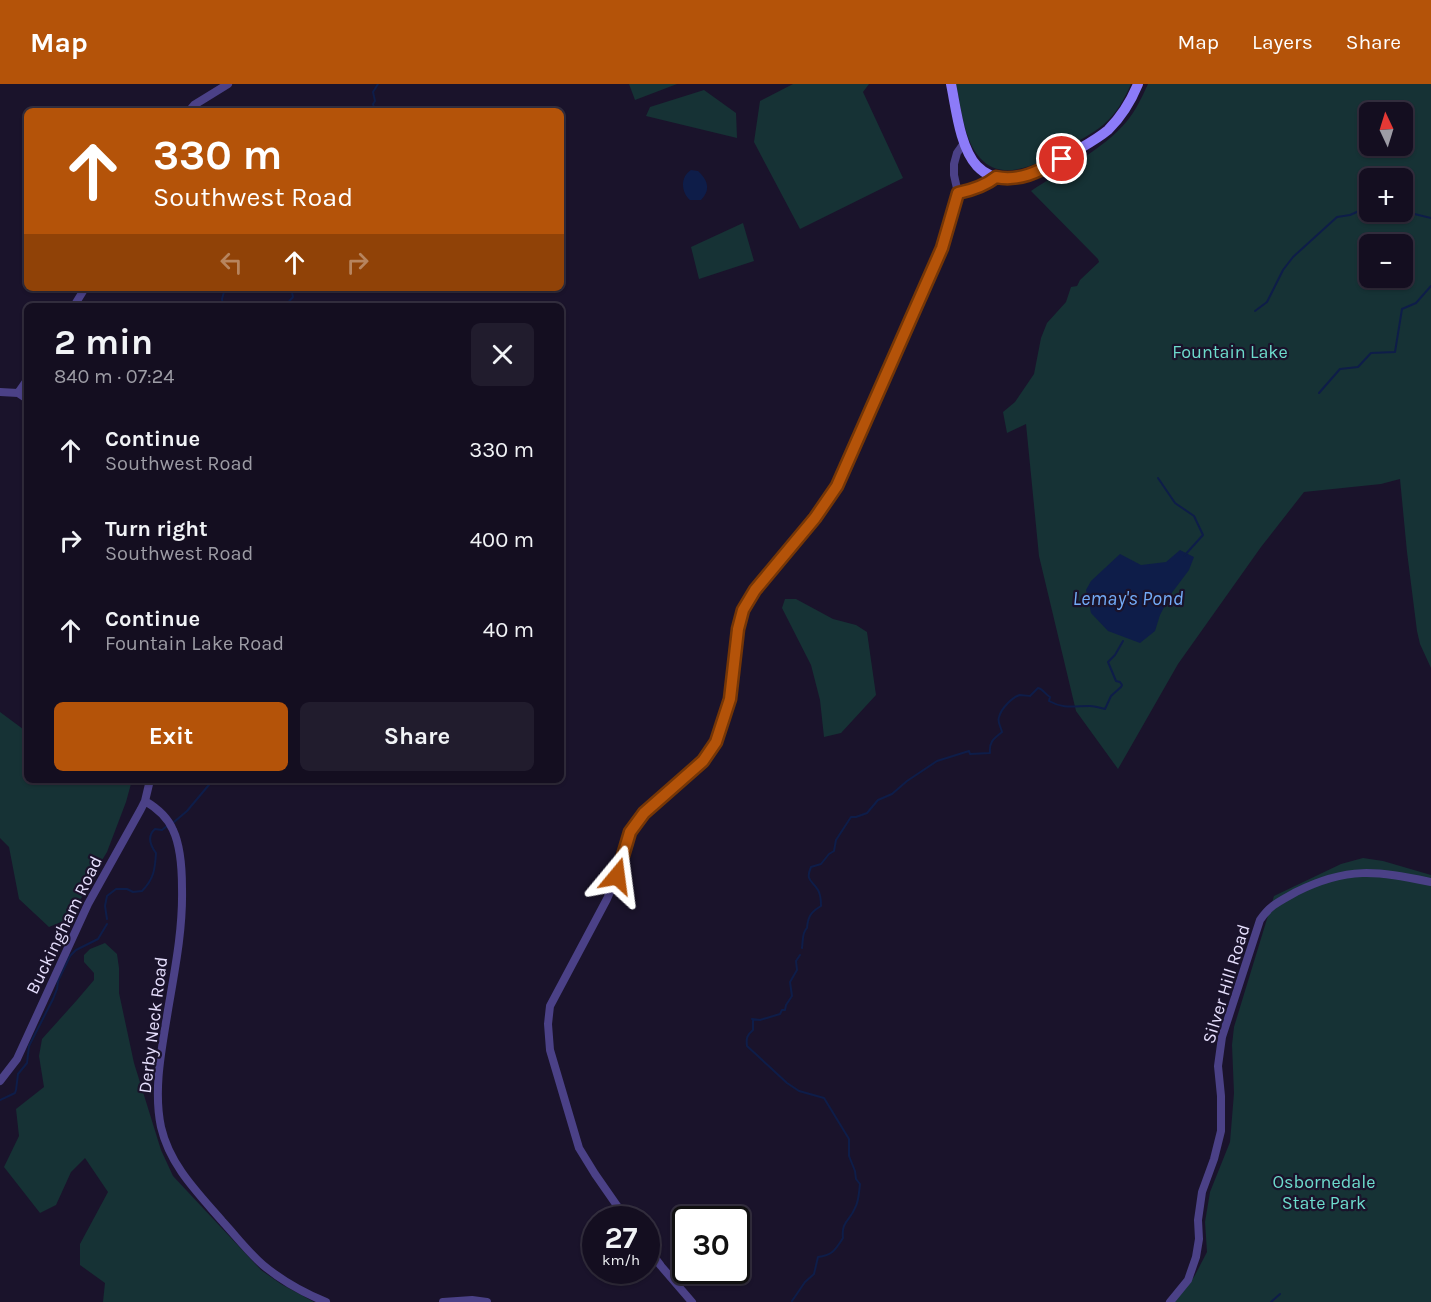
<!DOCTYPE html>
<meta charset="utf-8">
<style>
body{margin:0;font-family:Karla,sans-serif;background:#211c2d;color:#f1f3f6;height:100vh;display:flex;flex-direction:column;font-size:22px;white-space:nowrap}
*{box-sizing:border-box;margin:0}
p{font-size:20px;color:#9d9ca5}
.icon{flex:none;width:33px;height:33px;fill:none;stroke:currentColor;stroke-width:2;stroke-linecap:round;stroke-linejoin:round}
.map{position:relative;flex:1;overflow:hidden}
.panel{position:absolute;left:24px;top:219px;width:540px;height:480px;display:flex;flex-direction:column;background:#140e20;border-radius:9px;box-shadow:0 2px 4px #0004,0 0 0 2px #332e3e}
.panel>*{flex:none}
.hud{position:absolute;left:24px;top:24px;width:540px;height:183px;border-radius:9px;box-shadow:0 2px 4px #0004,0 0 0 2px #332e3e;background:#b45309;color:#fff;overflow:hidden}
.needle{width:39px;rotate:356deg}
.tools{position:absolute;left:1359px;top:18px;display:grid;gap:12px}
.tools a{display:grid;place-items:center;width:54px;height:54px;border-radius:9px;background:#140e20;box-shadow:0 2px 4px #0004,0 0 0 2px #332e3e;font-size:30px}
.speed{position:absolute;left:582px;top:1122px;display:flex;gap:12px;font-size:30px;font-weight:700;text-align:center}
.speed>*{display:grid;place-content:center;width:78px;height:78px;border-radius:50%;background:#140e20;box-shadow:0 2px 4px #0004,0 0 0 2px #332e3e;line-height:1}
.speed small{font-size:15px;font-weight:400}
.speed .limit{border:3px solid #111;border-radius:9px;background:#fff;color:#111}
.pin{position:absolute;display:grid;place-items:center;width:51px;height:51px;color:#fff;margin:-26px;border:3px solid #fff;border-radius:50%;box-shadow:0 2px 6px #0007}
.me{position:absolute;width:66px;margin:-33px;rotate:16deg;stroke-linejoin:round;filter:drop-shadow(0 0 4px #0008)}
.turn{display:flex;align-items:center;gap:21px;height:126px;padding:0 30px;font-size:27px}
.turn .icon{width:78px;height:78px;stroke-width:2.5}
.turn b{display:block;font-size:42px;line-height:51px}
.lanes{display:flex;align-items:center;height:57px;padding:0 30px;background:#0003;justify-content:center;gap:30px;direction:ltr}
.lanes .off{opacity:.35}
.round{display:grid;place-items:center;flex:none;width:63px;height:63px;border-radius:9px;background:#211c2d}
.head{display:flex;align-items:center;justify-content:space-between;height:102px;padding:0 30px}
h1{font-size:36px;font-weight:700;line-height:45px}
.cta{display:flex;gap:12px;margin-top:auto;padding:12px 30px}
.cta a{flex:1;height:69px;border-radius:9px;background:#b45309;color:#fff;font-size:24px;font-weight:700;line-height:69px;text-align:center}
.cta a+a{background:#211c2d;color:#f1f3f6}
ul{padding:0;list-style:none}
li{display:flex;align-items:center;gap:18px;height:90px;padding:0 30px}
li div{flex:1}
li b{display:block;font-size:22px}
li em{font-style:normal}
header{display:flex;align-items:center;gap:36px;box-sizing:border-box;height:84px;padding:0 30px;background:#b45309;color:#fff}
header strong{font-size:28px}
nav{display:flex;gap:33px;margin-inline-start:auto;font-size:21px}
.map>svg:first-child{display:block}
.green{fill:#163235;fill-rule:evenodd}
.water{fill:#0e1d49}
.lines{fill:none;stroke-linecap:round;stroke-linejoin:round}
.stream{stroke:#0e1d49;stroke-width:2}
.street{stroke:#4b4187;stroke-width:8}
.secondary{stroke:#8c7bf8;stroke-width:10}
.route-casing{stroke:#753606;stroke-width:15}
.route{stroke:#b45309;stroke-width:10}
.labels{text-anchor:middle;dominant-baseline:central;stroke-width:4.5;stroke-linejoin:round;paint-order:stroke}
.park-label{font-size:18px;fill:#6ddbcc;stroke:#1a132b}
.street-label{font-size:18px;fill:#e6dffd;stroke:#1a132b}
.water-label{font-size:20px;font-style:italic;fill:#73abf7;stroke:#1a132b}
</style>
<header>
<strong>Map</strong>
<nav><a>Map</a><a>Layers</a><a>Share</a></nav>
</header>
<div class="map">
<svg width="1431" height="1218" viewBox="0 0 1431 1218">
<rect width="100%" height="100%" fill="#1a132b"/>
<path class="green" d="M 629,0 L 677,0 L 635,16 Z
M 793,0 L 869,0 L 863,8 L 903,94 L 800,145 L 754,58 L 760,17 Z
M 956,0 L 1131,0 C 1124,16 1116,30 1103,41 C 1092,50 1080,56 1068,63 C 1043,77 1004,101 980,74 C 964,57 961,22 956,0 Z
M 1148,0 L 1431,0 L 1431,584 L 1420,560 L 1417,547 L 1407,468 L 1400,395 L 1381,400 L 1304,408 L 1261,463 L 1178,580 L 1118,685 L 1076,627 L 1039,472 L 1026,340 L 1007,349 L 1003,328 L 1015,318 L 1034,290 L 1041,254 L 1047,239 L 1066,218 L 1071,203 L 1077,202 L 1080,196 L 1099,178 L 1098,175 L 1031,107 C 1062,86 1103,66 1127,37 C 1136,26 1142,13 1148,0 ZM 1370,28 L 1402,28 L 1402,62 L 1370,62 ZM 1370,94 L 1402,94 L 1402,128 L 1370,128 ZM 1370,160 L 1402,160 L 1402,194 L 1370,194 Z
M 704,6 L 736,29 L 737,54 L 646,32 L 650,23 Z
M 743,139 L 754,177 L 699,195 L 691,163 Z
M 785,515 L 796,515 L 833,535 L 856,541 L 867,548 L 876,611 L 841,649 L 824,653 L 820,616 L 811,581 L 782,524 Z
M 0,628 L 27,648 L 27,696 L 132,696 L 126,718 L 107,768 L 88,799 L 73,833 L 49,843 L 19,815 L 9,763 L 0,754 Z
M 1363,774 L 1383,777 L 1431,791 L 1431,1218 L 1173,1218 L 1194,1193 L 1207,1168 L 1205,1138 L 1210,1108 L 1230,1058 L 1234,1009 L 1232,961 L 1234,943 L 1274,812 L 1341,780 Z
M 105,859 L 117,870 L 119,884 L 119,909 L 134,979 L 161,1066 L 173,1092 L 261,1186 L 281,1200 L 314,1218 L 103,1218 L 105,1199 L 80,1181 L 80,1160 L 108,1108 L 85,1074 L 71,1088 L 56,1121 L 40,1129 L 4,1083 L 19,1052 L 16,1025 L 44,1003 L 39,972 L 42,955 L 77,916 L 94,896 L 94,889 L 84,878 L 84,871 L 90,865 Z"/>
<path class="water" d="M 691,86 L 698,87 C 708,96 711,106 701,116 L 690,116 C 681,108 680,93 691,86 Z
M 1180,466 L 1194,473 L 1189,486 L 1171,510 L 1160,531 L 1155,547 L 1140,559 L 1108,547 L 1091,529 L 1086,506 L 1091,497 L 1120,470 L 1141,481 L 1166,478 Z"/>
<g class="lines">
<path class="stream" d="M 375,27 L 373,20 L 375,17 L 373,8 L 378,0
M 1402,127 L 1431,134
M 223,222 L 222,215 L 225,204
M 285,222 L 293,213 L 291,204
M 1255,227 L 1267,218 L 1283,186 L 1293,173 L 1337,133 L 1350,131 L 1370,122
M 1319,309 L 1340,285 L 1358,283 L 1371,269 L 1395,268 L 1402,225 L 1416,219 L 1431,202
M 1158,394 L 1175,419 L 1194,432 L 1203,451 L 1184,472
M 174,738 L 187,727 L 213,696
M 107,835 L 105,822 L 107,812 L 116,805 L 127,805 L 133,808 L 142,807 C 154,795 155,785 156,769 C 150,761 147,752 155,745 L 162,746 L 167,742
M 802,864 C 803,857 802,848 807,844 C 808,832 811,828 821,822 C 821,817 821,811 818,806 C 812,796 805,797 811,783 L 821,780 L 829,770 L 834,767 L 836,756 L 851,733 L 856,733 L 867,729 L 878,716 L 892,710 L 907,697 L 937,677 L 969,667 L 970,670 L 990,669 C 989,658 993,655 1002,648 C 1001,643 997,638 999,633 C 1001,625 1012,613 1020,611 C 1022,611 1029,612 1030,612 L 1038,604 C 1043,605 1045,610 1050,613 L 1049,617 C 1063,625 1074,622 1090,622 C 1095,622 1100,624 1105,625 L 1111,612 L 1121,603 L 1122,601 L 1120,598 L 1116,597 L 1108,578 L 1115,571 L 1123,557
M 0,1016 L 15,1009 L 16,1006 L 18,990 L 27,979 L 29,962 L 53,915 L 57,905 L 58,897 L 70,872 L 76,866 L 98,855 L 107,840
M 792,1217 L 805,1198 L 814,1190 L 818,1173 C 833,1171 835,1166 843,1154 C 841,1137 850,1137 855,1124 C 859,1117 859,1107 860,1100 L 856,1095 L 855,1087 L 849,1072 L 849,1055 L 824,1014 L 799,1007 L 787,999 L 747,962 C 746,954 747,951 753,946 L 753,936 L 752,935 L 760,936 L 780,930 L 782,926 L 785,926 L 786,921 L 792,912 L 790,898 L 797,886 L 796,877 L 800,871
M 1271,1218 L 1280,1210"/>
<path class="street" d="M 189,27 L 194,21 L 228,0
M 958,109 L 989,98 L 996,93
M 74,222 L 85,204
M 0,308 L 18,309 L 27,315
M 18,309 L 27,296
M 145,717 C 157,724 167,732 173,746 C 181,763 182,784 182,804 C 183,845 175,885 168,926 C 162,964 153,1005 161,1043 C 170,1082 198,1109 223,1138 C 236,1152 248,1168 263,1181 C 281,1196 304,1209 326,1218
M 0,997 L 17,975 L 88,820 L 141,725 L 145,717 L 150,696
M 627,1136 L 595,1090 L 579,1064 L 550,966 L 548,940 L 550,922 L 607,815 L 617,792 L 630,748 L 644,729 L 650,723 L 703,677 L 716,658 L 724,638 L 730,615 L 738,545 L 743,526 L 755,506 L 815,434 L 837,402 L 942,164 L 958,109 L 954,91 L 954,80 L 957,69 L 964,59
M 646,1162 L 661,1182 L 692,1218
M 443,1218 L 472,1216 L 487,1218
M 1170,1218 L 1188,1196 L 1196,1173 L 1199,1155 L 1198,1136 L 1202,1108 L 1214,1075 L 1221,1047 L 1221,1012 L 1218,982 L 1222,953 L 1260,836 C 1270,821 1280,817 1296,808 C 1348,782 1376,787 1431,798"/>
<path class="secondary" d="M 951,0 C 956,24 960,64 977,82 C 1004,110 1043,86 1069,71 C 1082,63 1096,56 1108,46 C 1121,33 1131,17 1138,0"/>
</g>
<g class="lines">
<g class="route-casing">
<path id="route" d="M 617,792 L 630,748 L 644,729 L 703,677 L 716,658 L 730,615 L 738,545 L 743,526 L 755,506 L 815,434 L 837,402 L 942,164 L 958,109 C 972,106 985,102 996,93 C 1021,98 1041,86 1062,75"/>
</g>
<use href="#route" class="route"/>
</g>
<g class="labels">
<g class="park-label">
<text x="1230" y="268">Fountain Lake</text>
<text x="1324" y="1098">Osbornedale<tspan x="1324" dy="21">State Park</tspan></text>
</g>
<g class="street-label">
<text transform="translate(64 841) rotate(-64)">Buckingham Road</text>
<text transform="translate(1226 900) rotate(-73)">Silver Hill Road</text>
<text transform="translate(153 941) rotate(-83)">Derby Neck Road</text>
</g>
<g class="water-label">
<text x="1128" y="514">Lemay's Pond</text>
</g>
</g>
</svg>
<div class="tools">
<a><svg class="needle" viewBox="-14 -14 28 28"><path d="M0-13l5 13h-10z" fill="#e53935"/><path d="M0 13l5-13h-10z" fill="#9d9ca5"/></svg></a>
<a>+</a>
<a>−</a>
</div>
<div class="speed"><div>27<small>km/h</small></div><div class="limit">30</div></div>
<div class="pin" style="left:1062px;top:75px;background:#d93025"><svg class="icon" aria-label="arrive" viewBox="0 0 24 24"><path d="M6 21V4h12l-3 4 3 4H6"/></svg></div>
<svg class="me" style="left:617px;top:792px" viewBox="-20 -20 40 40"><path d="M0-17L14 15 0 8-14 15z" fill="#b45309" stroke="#fff" stroke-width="4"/></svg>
<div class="hud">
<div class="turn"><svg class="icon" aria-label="ahead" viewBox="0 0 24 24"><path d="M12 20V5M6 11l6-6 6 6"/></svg><div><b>330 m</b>Southwest Road</div></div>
<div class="lanes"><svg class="icon off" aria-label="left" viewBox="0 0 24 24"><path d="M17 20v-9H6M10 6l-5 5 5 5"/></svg><svg class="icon" aria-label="ahead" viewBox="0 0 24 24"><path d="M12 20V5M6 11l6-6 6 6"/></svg><svg class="icon off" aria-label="right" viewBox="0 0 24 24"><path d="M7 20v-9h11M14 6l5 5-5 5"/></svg></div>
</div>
<section class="panel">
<div class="head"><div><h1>2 min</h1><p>840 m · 07:24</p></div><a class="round"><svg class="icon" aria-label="close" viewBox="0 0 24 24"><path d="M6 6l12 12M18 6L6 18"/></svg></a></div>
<ul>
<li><svg class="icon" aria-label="ahead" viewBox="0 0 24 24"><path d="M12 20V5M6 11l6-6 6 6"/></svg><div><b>Continue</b><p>Southwest Road</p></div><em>330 m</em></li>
<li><svg class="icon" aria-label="right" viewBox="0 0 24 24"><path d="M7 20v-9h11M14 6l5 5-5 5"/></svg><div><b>Turn right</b><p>Southwest Road</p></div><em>400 m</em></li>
<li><svg class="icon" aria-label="ahead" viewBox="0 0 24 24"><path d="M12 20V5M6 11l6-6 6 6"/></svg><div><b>Continue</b><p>Fountain Lake Road</p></div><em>40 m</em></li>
</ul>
<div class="cta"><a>Exit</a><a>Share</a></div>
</section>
</div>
